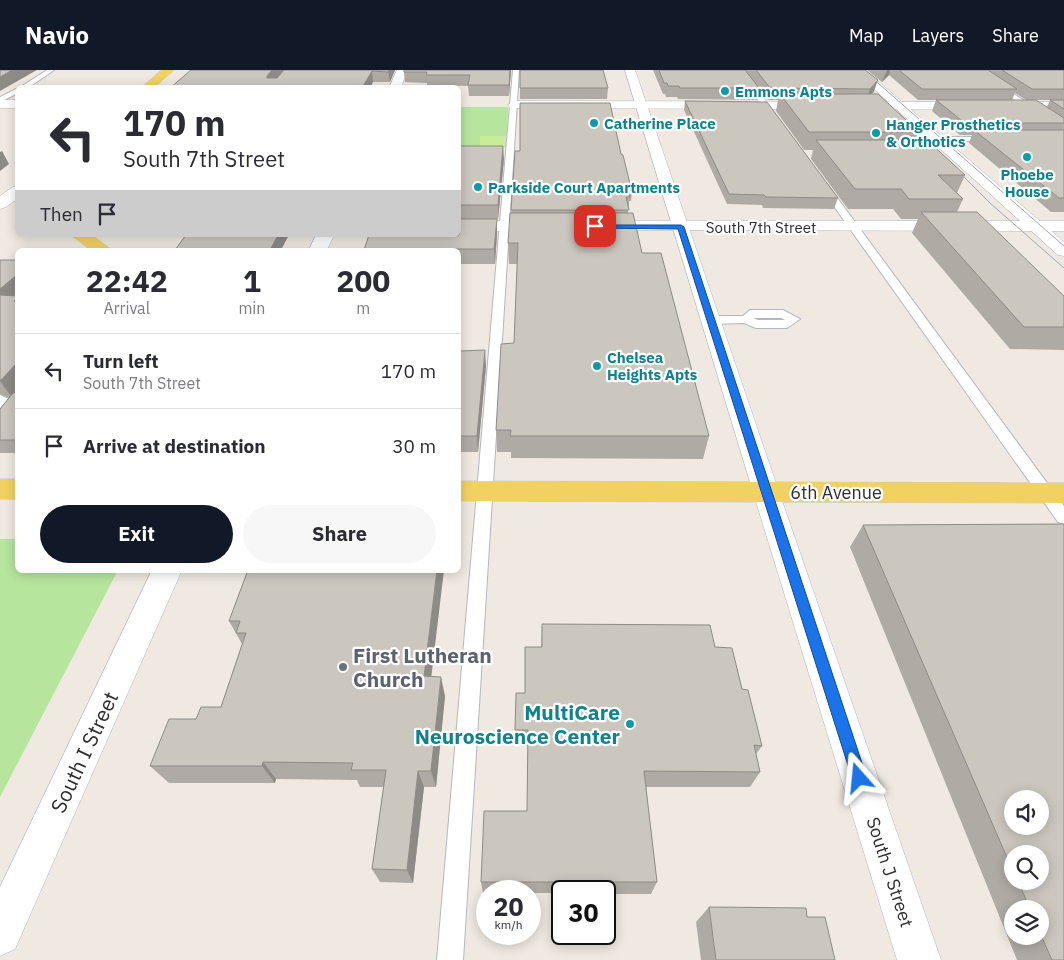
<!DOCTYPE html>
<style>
body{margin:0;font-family:"IBM Plex Sans",sans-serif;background:#f7f7f7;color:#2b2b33;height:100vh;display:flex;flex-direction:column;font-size:19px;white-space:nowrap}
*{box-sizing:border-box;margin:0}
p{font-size:16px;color:#7c7c81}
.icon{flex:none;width:28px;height:28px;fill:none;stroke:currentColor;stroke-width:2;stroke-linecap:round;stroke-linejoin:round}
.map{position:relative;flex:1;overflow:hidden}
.drawer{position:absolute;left:15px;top:178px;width:446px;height:325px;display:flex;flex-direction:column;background:#fff;border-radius:8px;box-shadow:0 2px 12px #0003}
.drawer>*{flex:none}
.hud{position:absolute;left:15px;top:15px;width:446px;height:152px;border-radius:8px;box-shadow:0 2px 12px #0003;background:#fff;color:#2b2b33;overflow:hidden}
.buttons{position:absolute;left:1004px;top:720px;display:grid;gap:10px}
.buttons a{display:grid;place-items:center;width:45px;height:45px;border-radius:50%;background:#fff;box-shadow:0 2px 12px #0003;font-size:25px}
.speed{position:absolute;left:476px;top:810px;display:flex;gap:10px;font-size:25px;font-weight:700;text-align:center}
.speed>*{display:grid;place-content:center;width:65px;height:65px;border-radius:50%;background:#fff;box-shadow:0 2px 12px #0003;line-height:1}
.speed small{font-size:12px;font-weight:400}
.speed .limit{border:2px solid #111;border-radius:8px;background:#fff;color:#111}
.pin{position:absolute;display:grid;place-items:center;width:42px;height:42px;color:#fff;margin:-21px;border-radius:10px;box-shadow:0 2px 8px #0006}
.me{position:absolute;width:55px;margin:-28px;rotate:342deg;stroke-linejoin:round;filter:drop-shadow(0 0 4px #0008)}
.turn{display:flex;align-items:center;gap:18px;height:105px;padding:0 25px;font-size:22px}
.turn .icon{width:65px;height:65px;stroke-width:2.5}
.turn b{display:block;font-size:35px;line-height:42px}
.then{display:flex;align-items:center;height:48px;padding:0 25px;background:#0003;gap:10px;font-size:19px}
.eta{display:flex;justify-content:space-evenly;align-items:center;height:85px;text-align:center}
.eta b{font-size:30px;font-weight:800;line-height:35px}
.primary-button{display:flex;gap:10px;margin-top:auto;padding:10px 25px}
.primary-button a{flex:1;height:58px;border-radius:30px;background:#111827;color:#fff;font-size:20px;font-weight:800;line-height:58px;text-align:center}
.primary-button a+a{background:#f7f7f7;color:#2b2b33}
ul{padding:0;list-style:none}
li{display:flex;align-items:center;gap:15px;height:75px;padding:0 25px;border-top:1px solid #e1e1e2}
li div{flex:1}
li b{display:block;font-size:19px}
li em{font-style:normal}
header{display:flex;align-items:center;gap:30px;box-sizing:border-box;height:70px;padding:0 25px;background:#111827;color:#fff}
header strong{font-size:24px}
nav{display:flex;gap:28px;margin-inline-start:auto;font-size:18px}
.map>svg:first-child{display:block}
.green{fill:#b6e59e}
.pitch{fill:#c9ec9a}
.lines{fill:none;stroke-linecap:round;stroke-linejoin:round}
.lane-casing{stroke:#b4b7c1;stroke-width:2}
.street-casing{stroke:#b4b7c1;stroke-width:1}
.secondary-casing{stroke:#b4b7c1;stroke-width:1}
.primary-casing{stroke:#c9c9c9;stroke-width:1}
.lane{fill:#fff;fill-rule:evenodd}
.street{fill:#fff;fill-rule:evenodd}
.secondary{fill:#fff;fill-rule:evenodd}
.primary{fill:#f2d163;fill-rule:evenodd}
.tram{stroke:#a3a6b8;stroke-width:1}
.wall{fill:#afaba4;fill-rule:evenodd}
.shaded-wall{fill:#8e8b86}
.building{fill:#cbc7bf;stroke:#8e8b86;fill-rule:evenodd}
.route{fill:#1a73e8;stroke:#114b97}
.culture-dot{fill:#0f9aa8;stroke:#fff;stroke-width:2}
.worship-dot{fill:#6b7280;stroke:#fff;stroke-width:2}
.labels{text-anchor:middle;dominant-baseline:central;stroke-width:4.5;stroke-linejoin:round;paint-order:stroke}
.far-culture-label{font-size:15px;font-weight:bold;fill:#0d838f;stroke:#fff;text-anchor:start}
.far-street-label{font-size:15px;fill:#2e2e2e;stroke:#fff}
.street-label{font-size:18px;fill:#2e2e2e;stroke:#fff}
.near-worship-label{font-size:21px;font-weight:bold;fill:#5b616d;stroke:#fff;text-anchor:start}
.near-culture-label{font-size:21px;font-weight:bold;fill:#0d838f;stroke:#fff;text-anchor:end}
.near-street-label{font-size:21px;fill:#2e2e2e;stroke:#fff}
</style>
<header>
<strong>Navio</strong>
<nav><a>Map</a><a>Layers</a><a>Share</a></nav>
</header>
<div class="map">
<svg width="1064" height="890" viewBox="0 0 1064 890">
<rect width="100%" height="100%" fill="#efe9e1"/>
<path class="green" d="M 459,37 L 508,37 L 506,77 L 459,77 Z
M 0,469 L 17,469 L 18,500 L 118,500 L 0,727 Z"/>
<path class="pitch" d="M 480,66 L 506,66 L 506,76 L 480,76 Z"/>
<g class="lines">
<g class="lane-casing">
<path id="lane" d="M 47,0 L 54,0 L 28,18 L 19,18 Z
M 513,0 L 519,0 L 463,890 L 437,890 Z
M 738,0 L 744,0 L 779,50 L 778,52 L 772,52 Z
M 970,0 L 977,0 L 1064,57 L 1064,62 Z
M 18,18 L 18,23 L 0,32 L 0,27 Z
M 934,67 L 992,67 L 996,69 L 992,71 L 937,71 L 933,69 Z
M 824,113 L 827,114 L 1064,436 L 1064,454 L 1058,452 L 821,118 L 820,116 Z
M 750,240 L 783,240 L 800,249 L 787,258 L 756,258 L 744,253 L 711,254 L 705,250 L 711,246 L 743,246 ZM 753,248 L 781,248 L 785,250 L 758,250 Z
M 0,325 L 13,331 L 15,334 L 5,348 L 0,350 Z"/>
</g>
<g class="street-casing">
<path id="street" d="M 397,0 L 407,0 L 401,18 L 389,18 Z
M 0,30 L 18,30 L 18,38 L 0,38 Z
M 514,31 L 1064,32 L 1064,40 L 510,38 L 508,35 Z
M 18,116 L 18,128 L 6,137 L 0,139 L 0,126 L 13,117 Z
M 459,151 L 547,151 L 553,152 L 555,156 L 553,160 L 547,161 L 459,161 Z
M 598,151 L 1064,151 L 1064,161 L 592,160 L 590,156 L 592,152 Z
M 316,165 L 334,165 L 327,180 L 309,180 Z
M 766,412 L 775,415 L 779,422 L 941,890 L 897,890 L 753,422 L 757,415 Z"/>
</g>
<g class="secondary-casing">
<path id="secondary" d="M 625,0 L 635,0 L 779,422 L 775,429 L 766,432 L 757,429 L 753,422 Z
M 853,0 L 865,0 L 1064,172 L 1064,186 L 1058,185 Z
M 152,500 L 182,500 L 15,879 L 0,886 L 0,817 Z"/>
</g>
<g class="primary-casing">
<path id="primary" d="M 162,0 L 174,0 L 154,18 L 141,18 Z
M 71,165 L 92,165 L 112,180 L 91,180 Z
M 0,409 L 18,409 L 18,429 L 0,429 Z
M 459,411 L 1064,413 L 1064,433 L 459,431 Z"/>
</g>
<use href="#lane" class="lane"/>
<use href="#street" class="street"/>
<use href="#secondary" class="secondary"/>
<use href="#primary" class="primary"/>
<path class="tram" d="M 850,0 L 886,34
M 863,0 L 1064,176
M 908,54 L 936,80
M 954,97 L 990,133 L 1064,198"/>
</g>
<path class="wall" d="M 191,0 L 395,0 L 390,12 L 373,12 Z
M 404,0 L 511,0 L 509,26 L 469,26 L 468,16 L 427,15 L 427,13 L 405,12 L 404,2 Z
M 653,0 L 865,0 L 874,21 L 871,24 L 919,62 L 916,70 L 965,105 L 957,123 L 963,129 L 957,142 L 1064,226 L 1064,280 L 1010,279 L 912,163 L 918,149 L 901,149 L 893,139 L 848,139 L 811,89 L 813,80 L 804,80 L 776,41 L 778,30 L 768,30 L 752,9 L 759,18 L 757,30 L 678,29 L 677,27 L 666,27 L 665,24 L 663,24 Z
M 867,0 L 1064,0 L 1064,142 L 1051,142 L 969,73 L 972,65 L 960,65 L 932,41 L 936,30 L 1047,37 L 1050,30 L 1026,30 L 1015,23 L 1012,30 L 918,30 L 889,5 L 882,12 Z
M 520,18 L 608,18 L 607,29 L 520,29 Z
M 685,31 L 838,128 L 834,139 L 763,138 L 762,135 L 727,134 L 684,40 Z
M 459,76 L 504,89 L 498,149 L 497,149 L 497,163 L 495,194 L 459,194 L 459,180 L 364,180 L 459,165 Z
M 515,81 L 621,84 L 632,122 L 631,131 L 629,131 L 629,136 L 628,136 L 628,143 L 642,183 L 709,366 L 703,389 L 511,388 L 511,382 L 497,382 L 496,360 L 514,273 L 517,194 L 509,194 L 508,173 L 511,143 Z
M 0,190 L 18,190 L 18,383 L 0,383 L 0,339 L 9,328 L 0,324 Z
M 459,281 L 486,296 L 478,382 L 459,382 Z
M 1064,454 L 1064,890 L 1017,890 L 850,477 L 863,455 ZM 1012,729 L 1040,729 L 1040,756 L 1012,756 ZM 1012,784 L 1040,784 L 1040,811 L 1012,811 ZM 1012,839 L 1040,839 L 1040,866 L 1012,866 Z
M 248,500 L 431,606 L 445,626 L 436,717 L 424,717 L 413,813 L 380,812 L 372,799 L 384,717 L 360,717 L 357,710 L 276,709 L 275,713 L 169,713 L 150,696 L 196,649 L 221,637 L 242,574 L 229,551 Z
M 542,554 L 715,577 L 742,619 L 762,676 L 756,684 L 760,702 L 750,717 L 646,717 L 657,812 L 651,824 L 605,824 L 605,821 L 562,821 L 562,823 L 530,823 L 530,821 L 488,821 L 488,823 L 483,823 L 481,812 L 527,741 L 528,676 L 516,676 L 515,660 L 525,623 L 541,577 Z
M 709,837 L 807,847 L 835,890 L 701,890 L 696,852 Z"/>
<path class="shaded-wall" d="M 12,0 L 37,0 L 0,21 L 0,7 Z
M 272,0 L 284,0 L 269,18 L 267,6 Z
M 389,0 L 395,0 L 390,12 L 388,2 Z
M 510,0 L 511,0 L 509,26 L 509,15 Z
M 887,0 L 890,0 L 889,5 L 882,12 L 886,2 Z
M 372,1 L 373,12 L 370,18 L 362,18 Z
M 878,10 L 874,21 L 866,30 L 870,19 Z
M 503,76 L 504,89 L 498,149 L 498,135 Z
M 2,81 L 9,94 L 0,101 L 0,82 Z
M 497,149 L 497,163 L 495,194 L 494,179 Z
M 278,165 L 289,165 L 281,180 L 270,180 Z
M 18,204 L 18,237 L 0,235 L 0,219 Z
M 485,280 L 486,296 L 478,382 L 477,366 Z
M 18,292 L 18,323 L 13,329 L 0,311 Z
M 437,500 L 444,500 L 429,626 L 424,606 Z
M 441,607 L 445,626 L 436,717 L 431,701 Z
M 263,692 L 276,709 L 275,713 L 262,696 Z
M 418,701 L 424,717 L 413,813 L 407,800 Z"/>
<path class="building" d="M 0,0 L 12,0 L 0,7 Z
M 191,0 L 272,0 L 267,6 L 267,8 L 277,8 L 284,0 L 389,0 L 388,2 L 372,1 L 362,18 L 170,18 Z
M 404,0 L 510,0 L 509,15 L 468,15 L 470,5 L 426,5 L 427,2 L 404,2 Z
M 520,0 L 603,0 L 608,18 L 520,18 Z
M 659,0 L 745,0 L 759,18 L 680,18 L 679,16 L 668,16 L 667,13 L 664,13 Z
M 756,0 L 865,0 L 878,10 L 870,19 L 770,18 Z
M 899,0 L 988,0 L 1017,19 L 922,19 Z
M 1002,0 L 1064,0 L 1064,19 L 1032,19 Z
M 780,24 L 878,24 L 919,62 L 809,62 Z
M 936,30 L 1036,30 L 1064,48 L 1064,53 L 965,53 Z
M 1050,30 L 1064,30 L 1064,39 Z
M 685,31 L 767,32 L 838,128 L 766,127 L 764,125 L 729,124 Z
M 520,33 L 610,33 L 621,84 L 623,85 L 632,122 L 629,122 L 630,127 L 626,127 L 629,140 L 511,140 L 515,81 L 520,81 Z
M 974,60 L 1064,60 L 1064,128 L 1059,128 Z
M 816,70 L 927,70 L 965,105 L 938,105 L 963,129 L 909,129 L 901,119 L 855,119 Z
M 459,76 L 503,76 L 498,135 L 459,135 Z
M 921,142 L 977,142 L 1064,226 L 1064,257 L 1024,257 Z
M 510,143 L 633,143 L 642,183 L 661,183 L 709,366 L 510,366 L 511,360 L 496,360 L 501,274 L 514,273 L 518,173 L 508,173 Z
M 459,149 L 497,149 L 494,179 L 442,179 L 442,180 L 364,180 L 369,165 L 459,165 Z
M 186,165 L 278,165 L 270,180 L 175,180 Z
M 0,190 L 18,190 L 18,194 L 16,196 L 18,196 L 18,204 L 0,219 Z
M 0,225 L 18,226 L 18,227 L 14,231 L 18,231 L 18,292 L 0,311 Z
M 485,280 L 477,366 L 459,366 L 459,281 Z
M 13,323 L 18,323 L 18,370 L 0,370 L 0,339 Z
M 1064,454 L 1064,890 L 1052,890 L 1040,863 L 1040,839 L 1030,839 L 1018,811 L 1040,811 L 1040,784 L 1012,784 L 1012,799 L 863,455 ZM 1012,729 L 1040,729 L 1040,756 L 1012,756 Z
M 248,500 L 437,500 L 424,606 L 441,607 L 431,701 L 418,701 L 407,800 L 372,799 L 386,700 L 351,700 L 353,693 L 263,692 L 262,696 L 150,696 L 169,649 L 196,649 L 201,637 L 221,637 L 246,563 L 236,563 L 240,551 L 229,551 Z
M 542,554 L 710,555 L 715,577 L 732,578 L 742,619 L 748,620 L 762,676 L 754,675 L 760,702 L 644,701 L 657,812 L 481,812 L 484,741 L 527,741 L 528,660 L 515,660 L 516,623 L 525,623 L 525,577 L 542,577 Z
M 709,837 L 806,838 L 807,847 L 825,847 L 835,890 L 716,890 Z"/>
<path class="route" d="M 593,155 L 681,155 L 684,157 L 867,708 L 865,713 L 859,715 L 854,713 L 852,708 L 678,159 L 595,158 L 593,158 Z"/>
<g class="culture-dot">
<circle cx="725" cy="21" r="5"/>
<circle cx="594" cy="53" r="5"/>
<circle cx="876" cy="63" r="5"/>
<circle cx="1027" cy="87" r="5"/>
<circle cx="478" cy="117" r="5"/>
<circle cx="597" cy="296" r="5"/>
<circle cx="630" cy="654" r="5"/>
</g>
<circle class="worship-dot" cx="343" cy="597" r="5"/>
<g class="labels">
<g class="far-culture-label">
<text x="735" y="21">Emmons Apts</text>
<text x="604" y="53">Catherine Place</text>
<text x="886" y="54">Hanger Prosthetics<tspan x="886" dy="17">&amp; Orthotics</tspan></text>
<text x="1027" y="104" text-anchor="middle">Phoebe<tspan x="1027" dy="17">House</tspan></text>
<text x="488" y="117">Parkside Court Apartments</text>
<text x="607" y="287">Chelsea<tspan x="607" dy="17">Heights Apts</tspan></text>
</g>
<g class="far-street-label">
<text x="761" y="157">South 7th Street</text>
</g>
<g class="street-label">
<text x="836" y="422">6th Avenue</text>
<text transform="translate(890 802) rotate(72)">South J Street</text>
</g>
<g class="near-worship-label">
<text x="353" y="585">First Lutheran<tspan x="353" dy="24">Church</tspan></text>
</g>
<g class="near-culture-label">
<text x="620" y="642">MultiCare<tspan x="620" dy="24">Neuroscience Center</tspan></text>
</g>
<g class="near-street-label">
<text transform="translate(84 682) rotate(-65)">South I Street</text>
</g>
</g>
</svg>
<div class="buttons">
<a><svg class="icon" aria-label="sound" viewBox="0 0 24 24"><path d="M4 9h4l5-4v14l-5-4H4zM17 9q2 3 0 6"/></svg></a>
<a><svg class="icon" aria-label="search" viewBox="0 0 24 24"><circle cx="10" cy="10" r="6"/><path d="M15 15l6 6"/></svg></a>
<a><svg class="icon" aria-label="layers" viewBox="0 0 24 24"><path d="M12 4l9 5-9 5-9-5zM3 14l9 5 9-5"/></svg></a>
</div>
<div class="speed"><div>20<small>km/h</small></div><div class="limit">30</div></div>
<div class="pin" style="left:595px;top:156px;background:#d93025"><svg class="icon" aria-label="arrive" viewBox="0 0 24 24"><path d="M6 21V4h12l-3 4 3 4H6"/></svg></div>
<svg class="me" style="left:859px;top:708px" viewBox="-20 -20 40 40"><path d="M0-17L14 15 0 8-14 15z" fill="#1a73e8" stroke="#fff" stroke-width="4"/></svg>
<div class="hud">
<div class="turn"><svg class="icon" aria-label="left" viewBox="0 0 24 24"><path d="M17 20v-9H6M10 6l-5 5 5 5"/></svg><div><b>170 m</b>South 7th Street</div></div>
<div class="then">Then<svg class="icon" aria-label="arrive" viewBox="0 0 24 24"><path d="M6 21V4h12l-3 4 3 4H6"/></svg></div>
</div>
<section class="drawer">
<div class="eta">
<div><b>22:42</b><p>Arrival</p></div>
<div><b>1</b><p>min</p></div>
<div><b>200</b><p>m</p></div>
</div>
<ul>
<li><svg class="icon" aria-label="left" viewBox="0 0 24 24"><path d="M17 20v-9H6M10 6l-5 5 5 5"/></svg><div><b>Turn left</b><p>South 7th Street</p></div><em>170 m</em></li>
<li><svg class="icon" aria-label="arrive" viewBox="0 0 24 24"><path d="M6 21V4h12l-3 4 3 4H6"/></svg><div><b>Arrive at destination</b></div><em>30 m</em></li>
</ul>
<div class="primary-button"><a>Exit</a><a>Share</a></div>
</section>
</div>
